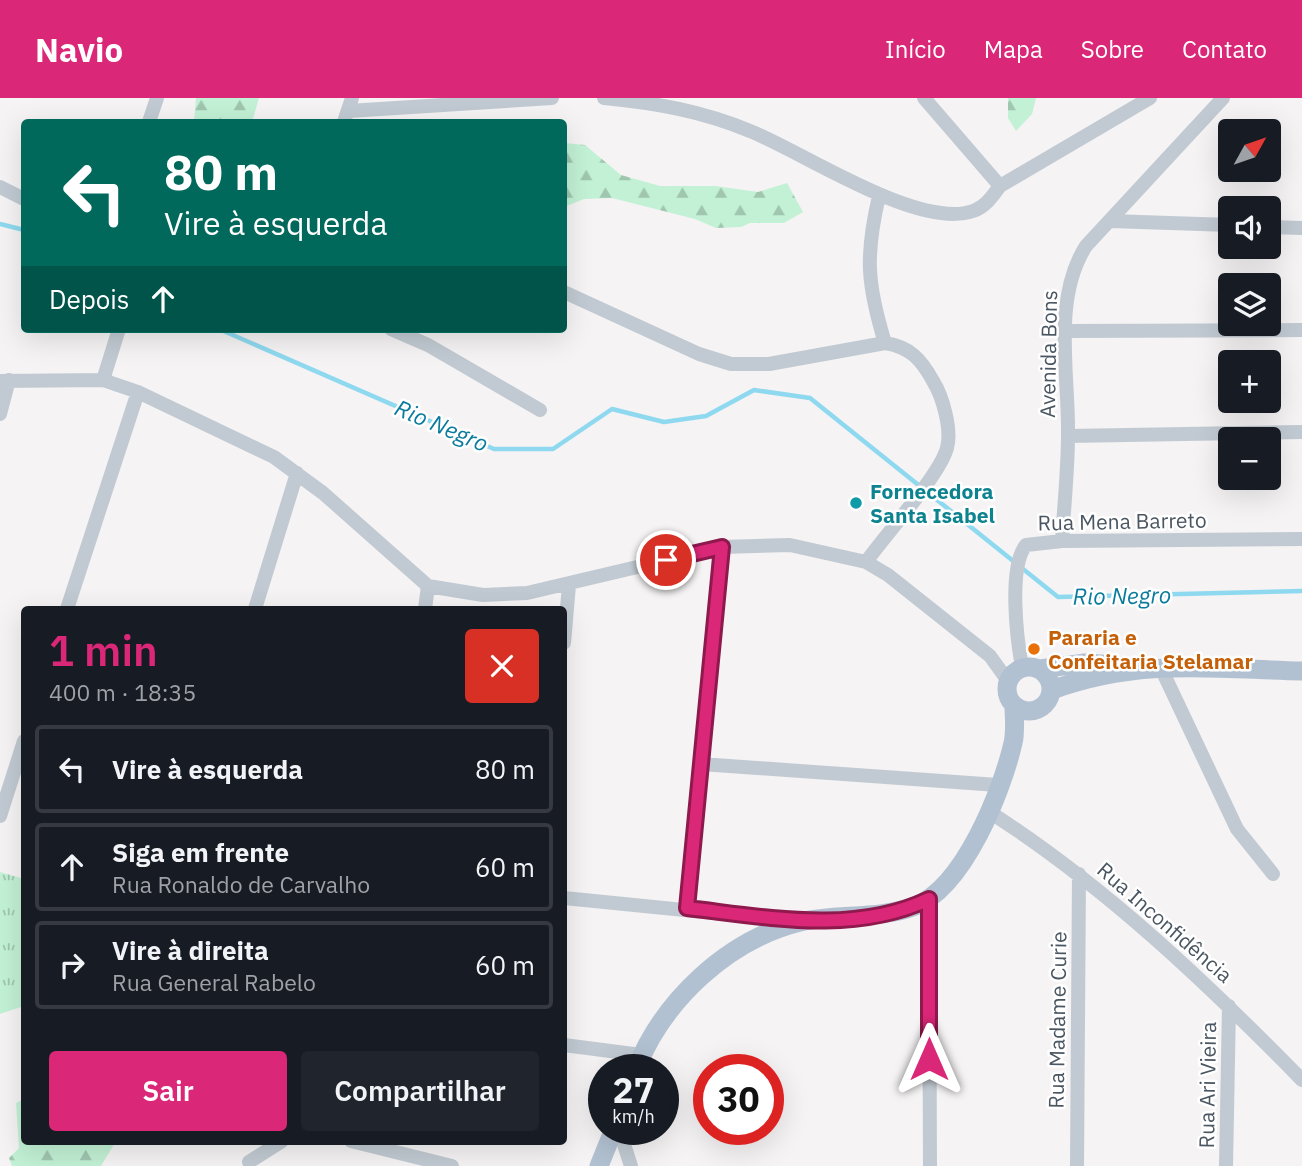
<!DOCTYPE html>
<html lang="pt">
<meta charset="utf-8">
<style>
body{margin:0;font-family:"IBM Plex Sans",sans-serif;background:#20242c;color:#f1f3f6;height:100vh;display:flex;flex-direction:column;font-size:26px;white-space:nowrap}
*{box-sizing:border-box;margin:0}
p{font-size:23px;color:#9ea1a6}
.icon{flex:none;width:38px;height:38px;fill:none;stroke:currentColor;stroke-width:2;stroke-linecap:round;stroke-linejoin:round}
.map{position:relative;flex:1;overflow:hidden}
.sheet{position:absolute;left:21px;top:508px;width:546px;height:539px;display:flex;flex-direction:column;background:#171b24;border-radius:7px;box-shadow:0 7px 28px #0002}
.sheet>*{flex:none}
.banner{position:absolute;left:21px;top:21px;width:546px;height:214px;border-radius:7px;box-shadow:0 7px 28px #0002;background:#00695c;color:#fff;overflow:hidden}
.needle{width:46px;rotate:50deg}
.fabs{position:absolute;left:1218px;top:21px;display:grid;gap:14px}
.fabs a{display:grid;place-items:center;width:63px;height:63px;border-radius:7px;background:#171b24;box-shadow:0 7px 28px #0002;font-size:35px}
.speed{position:absolute;left:588px;top:956px;display:flex;gap:14px;font-size:35px;font-weight:700;text-align:center}
.speed>*{display:grid;place-content:center;width:91px;height:91px;border-radius:50%;background:#171b24;box-shadow:0 7px 28px #0002;line-height:1}
.speed small{font-size:18px;font-weight:400}
.speed .limit{border:10px solid #d22;background:#fff;color:#111}
.pin{position:absolute;display:grid;place-items:center;width:60px;height:60px;color:#fff;margin:-30px;border:4px solid #fff;border-radius:50%;box-shadow:0 2px 7px #0007}
.me{position:absolute;width:77px;margin:-38px;rotate:0deg;stroke-linejoin:round;filter:drop-shadow(0 0 5px #0008)}
.turn{display:flex;align-items:center;gap:24px;height:147px;padding:0 28px;font-size:32px}
.turn .icon{width:91px;height:91px;stroke-width:2.5}
.turn b{display:block;font-size:49px;line-height:60px}
.then{display:flex;align-items:center;height:66px;padding:0 28px;background:#0003;gap:14px;font-size:26px}
.round{display:grid;place-items:center;flex:none;width:74px;height:74px;border-radius:7px;background:#20242c}
.overview{display:flex;align-items:center;justify-content:space-between;height:119px;padding:0 28px}
h1{font-size:42px;font-weight:600;line-height:52px;color:#db2777}
.primary-button{display:flex;gap:14px;margin-top:auto;padding:14px 28px}
.primary-button a{flex:1;height:80px;border-radius:7px;background:#db2777;color:#fff;font-size:28px;font-weight:600;line-height:80px;text-align:center}
.primary-button a+a{background:#20242c;color:#f1f3f6}
ul{padding:0;list-style:none}
li{display:flex;align-items:center;gap:21px;height:88px;margin:0 14px 10px;padding:0 14px;border:4px solid #363941;border-radius:7px}
li div{flex:1}
li b{display:block;font-size:26px}
li em{font-style:normal}
header{display:flex;align-items:center;gap:42px;box-sizing:border-box;height:98px;padding:0 35px;background:#db2777;color:#fff}
header strong{font-size:33px}
nav{display:flex;gap:38px;margin-inline-start:auto;font-size:24px}
.map>svg:first-child{display:block}
.grass{fill:url(#grass-tufts)}
.forest{fill:url(#forest-firs)}
.lines{fill:none;stroke-linecap:round;stroke-linejoin:round}
.stream{stroke:#8ed9ef;stroke-width:4.5}
.minor{stroke:#c1cad2;stroke-width:14}
.major{stroke:#b2c1d1;stroke-width:19}
.route-casing{stroke:#8e194d;stroke-width:18}
.route{stroke:#db2777;stroke-width:12}
.culture-dot{fill:#0f9aa8;stroke:#fff;stroke-width:2.5}
.food-dot{fill:#e8710a;stroke:#fff;stroke-width:2.5}
.labels{text-anchor:middle;dominant-baseline:central;stroke-width:5;stroke-linejoin:round;paint-order:stroke}
.street-label{font-size:21px;fill:#4a5661;stroke:#fff}
.culture-label{font-size:21px;font-weight:bold;fill:#0d838f;stroke:#fff;text-anchor:start}
.food-label{font-size:21px;font-weight:bold;fill:#c56008;stroke:#fff;text-anchor:start}
.water-label{font-size:23px;font-style:italic;fill:#0a7b9c;stroke:#fff}
</style>
<header>
<strong>Navio</strong>
<nav><a>Início</a><a>Mapa</a><a>Sobre</a><a>Contato</a></nav>
</header>
<div class="map">
<svg width="1302" height="1068" viewBox="0 0 1302 1068">
<defs>
<pattern id="grass-tufts" width="24" height="20" patternUnits="userSpaceOnUse" patternTransform="scale(1.75)"><rect width="24" height="20" fill="#c2f1d5"/><path d="M3 7l-1-3M5 7V3M7 7l1-3M15 17l-1-3M17 17v-4M19 17l1-3" fill="none" stroke="#a0c6b0"/></pattern>
<pattern id="forest-firs" width="22" height="20" patternUnits="userSpaceOnUse" patternTransform="scale(1.75)"><rect width="22" height="20" fill="#c2f1d5"/><path d="M5 1l3.5 6h-7zM16 11l3.5 6h-7z" fill="#a0c6b0"/></pattern>
</defs>
<rect width="100%" height="100%" fill="#f5f3f3"/>
<path class="grass" d="M 0,774 L 24,781 L 24,908 L 0,916 Z"/>
<path class="forest" d="M 196,0 L 259,0 L 252,24 L 194,24 Z
M 1008,0 L 1036,0 L 1032,16 L 1016,33 L 1008,20 Z
M 564,45 L 585,47 L 621,77 L 660,88 L 715,88 L 758,94 L 787,85 L 803,114 L 784,125 L 750,125 L 741,129 L 716,130 L 695,121 L 612,100 L 584,101 L 564,109 Z
M 24,1001 L 24,1043 L 116,1043 L 101,1068 L 12,1068 L 9,1060 L 19,1050 L 16,1005 Z"/>
<g class="lines">
<path class="stream" d="M 0,126 L 24,132
M 219,231 L 494,351 L 553,351 L 612,311 L 664,324 L 706,318 L 754,292 L 810,300 L 1058,499 L 1302,493"/>
<path class="minor" d="M 604,0 C 656,5 702,13 750,33 C 803,54 918,132 973,113 C 985,109 992,99 1000,88 L 1150,0
M 924,0 L 1000,88
M 349,13 L 552,0
M 149,24 L 157,0
M 344,24 L 352,0
M 0,89 L 24,101
M 1110,123 L 1230,127
M 1269,129 L 1302,130
M 564,194 L 699,256 L 731,266 L 769,266 L 885,245
M 391,231 L 428,247 L 540,312
M 1067,233 L 1302,232
M 103,282 L 119,231
M 0,283 L 103,282 L 138,294 L 274,359 L 323,395 L 428,488 L 483,497 L 527,495 L 722,449 L 790,447 L 866,464 L 888,477 L 990,558 L 1008,583
M 0,316 L 9,282
M 1068,338 L 1302,334
M 1062,443 C 1064,408 1068,372 1068,336 C 1069,276 1052,201 1086,148 L 1223,0
M 866,464 C 885,437 940,377 947,350 C 952,332 943,299 933,283 C 921,261 910,249 885,245 C 867,186 865,158 879,98
M 67,511 L 138,294
M 255,511 L 297,375
M 425,511 L 428,488
M 564,545 L 569,487
M 1160,568 L 1237,731 L 1273,776
M 1022,569 C 1017,542 1008,469 1026,447 L 1062,443 L 1302,441
M 701,666 L 998,687
M 988,713 C 1104,787 1206,884 1302,982
M 0,718 L 24,643
M 564,800 L 795,823
M 929,801 L 930,1068
M 687,810 L 722,449
M 564,947 L 641,957
M 619,1031 L 631,1068
M 351,1043 L 452,1068
M 249,1064 L 282,1043
M 1077,1068 L 1079,776
M 1226,1068 L 1229,908"/>
<path class="major" d="M1007 591a22 22 0 1 1 44 0a22 22 0 1 1-44 0Z
M 1040,571 L 1085,565 L 1117,567
M 1052,592 C 1139,560 1212,571 1302,573
M 636,971 C 663,903 727,842 800,824 C 837,815 878,822 915,808 C 964,789 1002,693 1013,645 C 1016,633 1014,619 1014,608
M 599,1068 L 614,1031"/>
</g>
<g class="lines">
<g class="route-casing">
<path id="route" d="M 666,462 L 722,449 L 687,810 C 766,819 854,837 929,801 L 929,961"/>
</g>
<use href="#route" class="route"/>
</g>
<circle class="culture-dot" cx="856" cy="405" r="7"/>
<circle class="food-dot" cx="1034" cy="551" r="7"/>
<g class="labels">
<g class="street-label">
<text transform="translate(1048 256) rotate(-89)">Avenida Bons</text>
<text transform="translate(1122 423) rotate(-1)">Rua Mena Barreto</text>
<text transform="translate(1165 824) rotate(41)">Rua Inconfidência</text>
<text transform="translate(1057 922) rotate(-89)">Rua Madame Curie</text>
<text transform="translate(1207 987) rotate(-89)">Rua Ari Vieira</text>
</g>
<g class="culture-label">
<text x="870" y="393">Fornecedora<tspan x="870" dy="24">Santa Isabel</tspan></text>
</g>
<g class="food-label">
<text x="1048" y="539">Pararia e<tspan x="1048" dy="24">Confeitaria Stelamar</tspan></text>
</g>
<g class="water-label">
<text transform="translate(442 327) rotate(23)">Rio Negro</text>
<text transform="translate(1122 497) rotate(-1)">Rio Negro</text>
</g>
</g>
</svg>
<div class="fabs">
<a><svg class="needle" viewBox="-14 -14 28 28"><path d="M0-13l5 13h-10z" fill="#e53935"/><path d="M0 13l5-13h-10z" fill="#9ea1a6"/></svg></a>
<a><svg class="icon" aria-label="sound" viewBox="0 0 24 24"><path d="M4 9h4l5-4v14l-5-4H4zM17 9q2 3 0 6"/></svg></a>
<a><svg class="icon" aria-label="layers" viewBox="0 0 24 24"><path d="M12 4l9 5-9 5-9-5zM3 14l9 5 9-5"/></svg></a>
<a>+</a>
<a>−</a>
</div>
<div class="speed"><div>27<small>km/h</small></div><div class="limit">30</div></div>
<div class="pin" style="left:666px;top:462px;background:#d93025"><svg class="icon" aria-label="arrive" viewBox="0 0 24 24"><path d="M6 21V4h12l-3 4 3 4H6"/></svg></div>
<svg class="me" style="left:929px;top:961px" viewBox="-20 -20 40 40"><path d="M0-17L14 15 0 8-14 15z" fill="#db2777" stroke="#fff" stroke-width="4"/></svg>
<div class="banner">
<div class="turn"><svg class="icon" aria-label="left" viewBox="0 0 24 24"><path d="M17 20v-9H6M10 6l-5 5 5 5"/></svg><div><b>80 m</b>Vire à esquerda</div></div>
<div class="then">Depois<svg class="icon" aria-label="ahead" viewBox="0 0 24 24"><path d="M12 20V5M6 11l6-6 6 6"/></svg></div>
</div>
<section class="sheet">
<div class="overview"><div><h1>1 min</h1><p>400 m · 18:35</p></div><a class="round" style="background:#d93025;color:#fff"><svg class="icon" aria-label="close" viewBox="0 0 24 24"><path d="M6 6l12 12M18 6L6 18"/></svg></a></div>
<ul>
<li><svg class="icon" aria-label="left" viewBox="0 0 24 24"><path d="M17 20v-9H6M10 6l-5 5 5 5"/></svg><div><b>Vire à esquerda</b></div><em>80 m</em></li>
<li><svg class="icon" aria-label="ahead" viewBox="0 0 24 24"><path d="M12 20V5M6 11l6-6 6 6"/></svg><div><b>Siga em frente</b><p>Rua Ronaldo de Carvalho</p></div><em>60 m</em></li>
<li><svg class="icon" aria-label="right" viewBox="0 0 24 24"><path d="M7 20v-9h11M14 6l5 5-5 5"/></svg><div><b>Vire à direita</b><p>Rua General Rabelo</p></div><em>60 m</em></li>
</ul>
<div class="primary-button"><a>Sair</a><a>Compartilhar</a></div>
</section>
</div>
